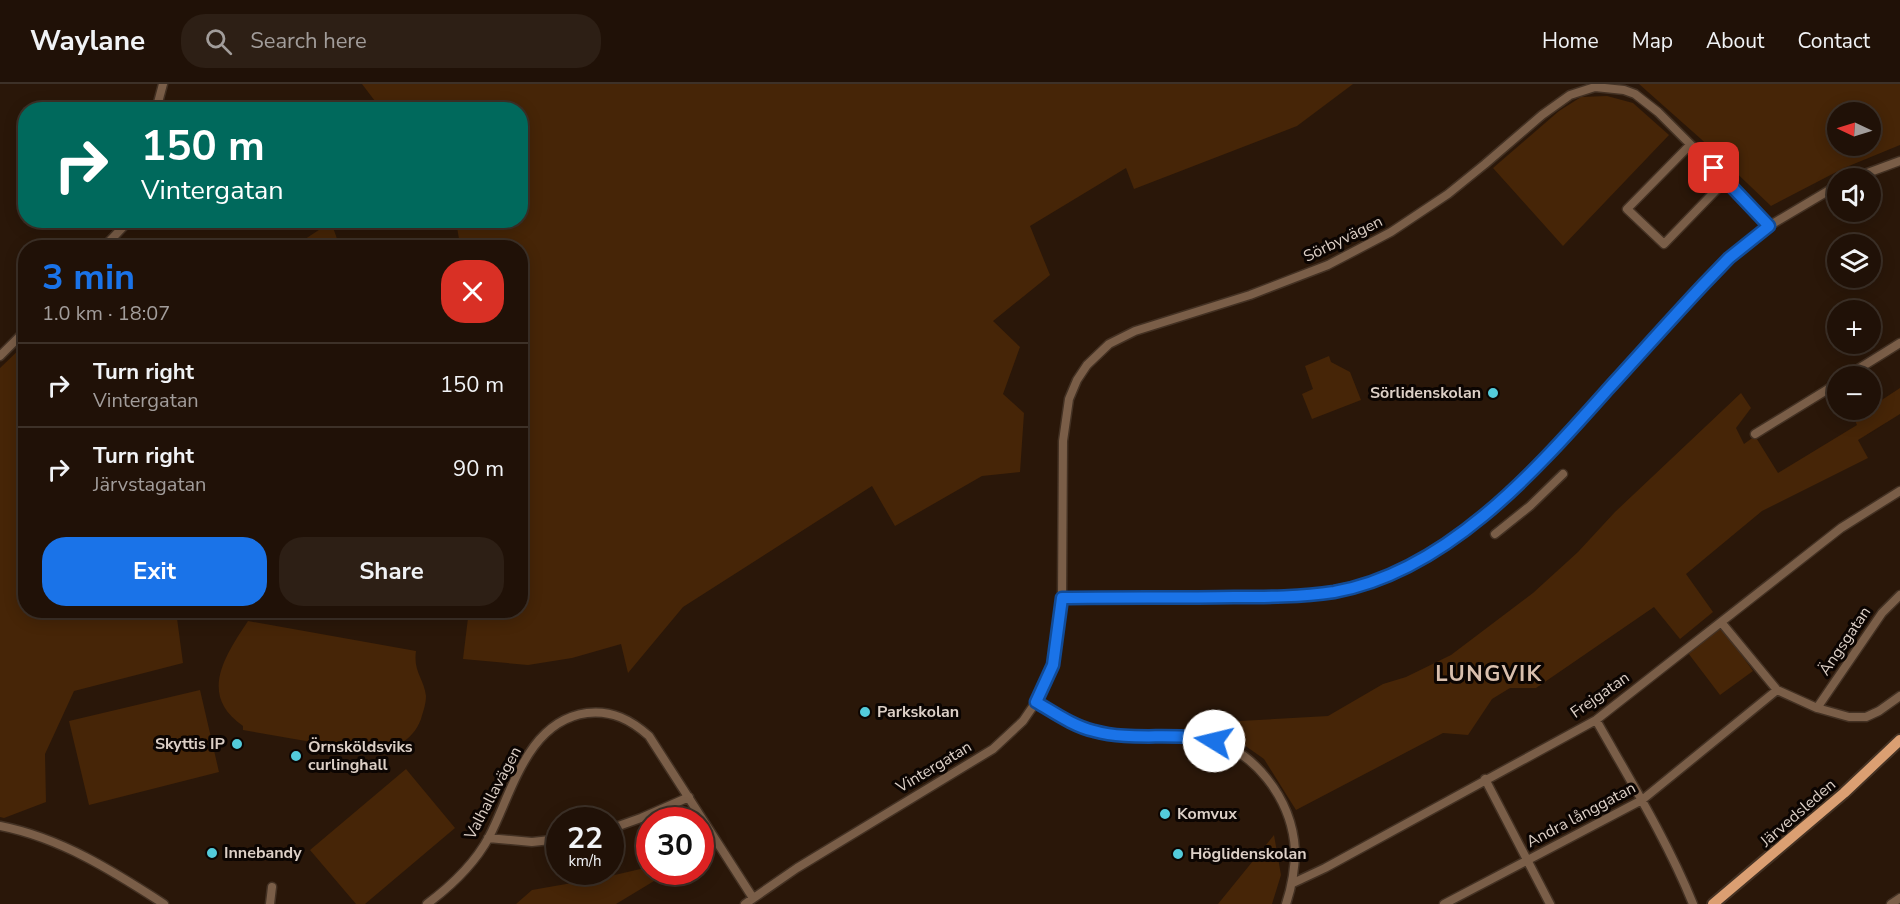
<!DOCTYPE html>
<meta charset="utf-8">
<style>
body{margin:0;font-family:"Nunito Sans",sans-serif;background:#2d1f15;color:#f1f3f6;height:100vh;display:flex;flex-direction:column;font-size:22px;white-space:nowrap}
*{box-sizing:border-box;margin:0}
p{font-size:20px;color:#a29d9b}
.icon{flex:none;width:33px;height:33px;fill:none;stroke:currentColor;stroke-width:2;stroke-linecap:round;stroke-linejoin:round}
.map{position:relative;flex:1;overflow:hidden}
.details{position:absolute;left:18px;top:156px;width:510px;height:378px;display:flex;flex-direction:column;background:#201107;border-radius:24px;box-shadow:0 3px 15px #0003,0 0 0 2px #3d3128}
.details>*{flex:none}
.banner{position:absolute;left:18px;top:18px;width:510px;height:126px;border-radius:24px;box-shadow:0 3px 15px #0003,0 0 0 2px #3d3128;background:#00695c;color:#fff;overflow:hidden}
.needle{width:39px;rotate:274deg}
.buttons{position:absolute;left:1827px;top:18px;display:grid;gap:12px}
.buttons a{display:grid;place-items:center;width:54px;height:54px;border-radius:50%;background:#201107;box-shadow:0 3px 15px #0003,0 0 0 2px #3d3128;font-size:30px}
.speed{position:absolute;left:546px;top:723px;display:flex;gap:12px;font-size:30px;font-weight:700;text-align:center}
.speed>*{display:grid;place-content:center;width:78px;height:78px;border-radius:50%;background:#201107;box-shadow:0 3px 15px #0003,0 0 0 2px #3d3128;line-height:1}
.speed small{font-size:15px;font-weight:400}
.speed .limit{border:9px solid #d22;background:#fff;color:#111}
.pin{position:absolute;display:grid;place-items:center;width:51px;height:51px;color:#fff;margin:-26px;border-radius:12px;box-shadow:0 3px 9px #0006}
.me{position:absolute;width:66px;margin:-33px;rotate:279deg;stroke-linejoin:round;filter:drop-shadow(0 0 4px #0008)}
.turn{display:flex;align-items:center;gap:21px;height:126px;padding:0 24px;font-size:27px}
.turn .icon{width:78px;height:78px;stroke-width:2.5}
.turn b{display:block;font-size:42px;line-height:51px}
.round{display:grid;place-items:center;flex:none;width:63px;height:63px;border-radius:24px;background:#2d1f15}
.head{display:flex;align-items:center;justify-content:space-between;height:102px;padding:0 24px}
h1{font-size:36px;font-weight:700;line-height:45px;color:#1a73e8}
.button{display:flex;gap:12px;margin-top:auto;padding:12px 24px}
.button a{flex:1;height:69px;border-radius:24px;background:#1a73e8;color:#fff;font-size:24px;font-weight:700;line-height:69px;text-align:center}
.button a+a{background:#2d1f15;color:#f1f3f6}
ul{padding:0;list-style:none}
li{display:flex;align-items:center;gap:18px;height:84px;padding:0 24px;border-top:2px solid #3d3128}
li div{flex:1}
li b{display:block;font-size:22px}
li em{font-style:normal}
header{display:flex;align-items:center;gap:36px;box-sizing:border-box;height:84px;padding:0 30px;background:#201107;border-bottom:2px solid #3d3128}
header strong{font-size:28px}
nav{display:flex;gap:33px;margin-inline-start:auto;font-size:21px}
.search{width:420px;height:54px;background:#2d1f15;display:flex;align-items:center;gap:15px;box-sizing:border-box;padding:0 21px;border-radius:24px;color:#a29d9b;font-size:22px}
.map>svg:first-child{display:block}
.green{fill:#462507;fill-rule:evenodd}
.lines{fill:none;stroke-linecap:round;stroke-linejoin:round}
.minor-casing{stroke:#433123;stroke-width:11}
.major-casing{stroke:#433123;stroke-width:14}
.minor{stroke:#7a5e48;stroke-width:8}
.major{stroke:#db9f72;stroke-width:10}
.route-casing{stroke:#114b97;stroke-width:15}
.route{stroke:#1a73e8;stroke-width:10}
.poi-dot{fill:#53cbdb;stroke:#0c0502;stroke-width:2}
.labels{text-anchor:middle;dominant-baseline:central;stroke-width:6;stroke-linejoin:round;paint-order:stroke}
.street-label{font-size:16px;fill:#dccfc6;stroke:#0c0502}
.poi-label{font-size:16px;font-weight:bold;fill:#dccfc6;stroke:#0c0502;text-anchor:start}
.district-label{font-size:22px;font-weight:bold;letter-spacing:1.5px;fill:#d9bfad;stroke:#0c0502}
</style>
<header>
<strong>Waylane</strong>
<div class="search"><svg class="icon" aria-label="search" viewBox="0 0 24 24"><circle cx="10" cy="10" r="6"/><path d="M15 15l6 6"/></svg>Search here</div>
<nav><a>Home</a><a>Map</a><a>About</a><a>Contact</a></nav>
</header>
<div class="map">
<svg width="1900" height="820" viewBox="0 0 1900 820">
<rect width="100%" height="100%" fill="#2a1709"/>
<path class="green" d="M 362,0 L 1353,0 L 1297,42 L 1134,105 L 1126,84 L 1030,142 L 1050,191 L 993,237 L 1020,263 L 1003,310 L 1024,329 L 1020,388 L 982,392 L 895,442 L 872,402 L 683,523 L 628,589 L 621,560 L 572,574 L 528,581 L 463,575 L 468,534 L 441,527 L 520,526 L 520,164 L 454,163 L 460,161 L 456,137 L 520,136 L 520,26 L 381,25 Z
M 1639,0 L 1900,0 L 1900,61 L 1844,84 L 1771,122 L 1701,55 ZM 1838,28 L 1870,28 L 1870,62 L 1838,62 Z
M 1607,12 L 1633,19 L 1669,51 L 1563,162 L 1493,84 L 1559,27 L 1581,13 Z
M 331,138 L 340,163 L 293,163 Z
M 25,260 L 26,526 L 176,527 L 183,579 L 74,607 L 45,670 L 46,718 L 4,734 L 0,733 L 0,284 Z
M 1329,272 L 1331,278 L 1350,288 L 1361,316 L 1312,335 L 1302,310 L 1313,305 L 1305,282 Z
M 1900,304 L 1900,330 L 1858,356 L 1868,374 L 1762,427 L 1686,490 L 1713,528 L 1680,555 L 1654,523 L 1536,604 L 1510,604 L 1492,615 L 1468,651 L 1443,649 L 1296,726 L 1264,675 L 1223,646 L 1222,638 L 1328,632 L 1383,600 L 1406,593 L 1451,571 L 1533,509 L 1578,468 L 1615,428 L 1741,309 L 1751,324 L 1736,344 L 1744,360 L 1755,352 L 1778,389 L 1857,341 L 1854,334 L 1867,326 L 1870,326 L 1871,323 Z
M 248,537 L 416,567 C 413,588 424,594 426,612 C 426,620 423,628 421,635 C 412,659 392,665 369,668 L 243,646 L 243,642 C 198,611 225,572 248,537 Z
M 1720,541 L 1753,587 L 1720,611 L 1685,565 Z
M 200,606 L 219,688 L 89,721 L 69,637 Z
M 406,685 L 455,744 L 365,820 L 356,820 L 310,766 Z
M 1274,751 L 1281,791 L 1272,820 L 1218,820 Z
M 649,783 L 650,788 L 669,788 L 616,820 L 516,820 L 532,806 L 606,793 Z"/>
<g class="lines">
<g class="minor-casing">
<path id="minor" d="M 156,26 L 163,0
M 1690,61 L 1627,125 L 1664,160 L 1726,96
M 1854,94 L 1900,77
M 103,164 L 124,142 L 125,136
M 0,272 L 26,246
M 1847,292 L 1900,259
M 1755,350 L 1838,299
M 1495,450 L 1530,422 L 1563,390
M 1062,514 L 1273,513 L 1322,509 L 1364,500 L 1396,487 L 1422,474 L 1452,455 L 1491,424 L 1529,390 L 1704,200 L 1729,174 L 1769,142 L 1838,101
M 1721,538 L 1777,606 L 1817,624 L 1849,633 L 1866,633 L 1879,627 L 1900,612
M 1036,618 C 1055,629 1073,641 1093,647 C 1128,657 1167,647 1203,654 C 1254,664 1292,715 1295,766 C 1295,785 1292,802 1286,820
M 1817,624 L 1882,529 L 1900,511
M 1596,636 C 1630,696 1667,756 1693,820
M 1485,695 L 1550,820
M 0,742 C 61,754 113,787 164,820
M 610,745 L 641,734 L 689,713
M 488,754 L 532,758 L 560,755
M 1293,799 L 1325,784 L 1596,636 L 1841,444 L 1900,407
M 270,820 L 272,803
M 427,820 C 451,802 474,781 489,753 C 512,709 527,637 587,629 C 612,626 631,636 649,652 L 753,814
M 745,820 L 797,784 L 993,665 L 1023,637 L 1036,618 L 1053,581 L 1059,542 L 1062,514 L 1063,357 L 1069,315 L 1077,296 L 1087,281 L 1109,260 L 1135,247 L 1250,211 L 1328,181 L 1391,148 L 1448,110 L 1485,80 L 1542,31 L 1570,11 L 1595,3 L 1624,6 L 1635,10 L 1658,28 L 1747,117 L 1769,142
M 1444,820 L 1642,716 L 1777,606
M 1891,820 L 1900,814"/>
</g>
<g class="major-casing">
<path id="major" d="M 1713,820 L 1844,709 L 1900,656"/>
</g>
<use href="#minor" class="minor"/>
<use href="#major" class="major"/>
</g>
<g class="lines">
<g class="route-casing">
<path id="route" d="M 1214,657 C 1175,647 1133,658 1094,647 C 1073,642 1055,629 1036,618 L 1053,581 L 1062,514 C 1119,513 1177,514 1234,513 C 1267,513 1301,513 1334,508 C 1447,488 1536,386 1609,304 C 1641,269 1672,234 1704,200 L 1729,174 L 1769,142 L 1714,84"/>
</g>
<use href="#route" class="route"/>
</g>
<g class="poi-dot">
<circle cx="1493" cy="309" r="6"/>
<circle cx="865" cy="628" r="6"/>
<circle cx="237" cy="660" r="6"/>
<circle cx="296" cy="672" r="6"/>
<circle cx="1165" cy="730" r="6"/>
<circle cx="212" cy="769" r="6"/>
<circle cx="1178" cy="770" r="6"/>
</g>
<g class="labels">
<g class="street-label">
<text transform="translate(1343 155) rotate(-26)">Sörbyvägen</text>
<text transform="translate(1845 557) rotate(-56)">Ängsgatan</text>
<text transform="translate(1600 611) rotate(-35)">Frejgatan</text>
<text transform="translate(934 683) rotate(-31)">Vintergatan</text>
<text transform="translate(493 709) rotate(-62)">Valhallavägen</text>
<text transform="translate(1798 729) rotate(-41)">Järvedsleden</text>
<text transform="translate(1581 731) rotate(-28)">Andra långgatan</text>
</g>
<g class="poi-label">
<text x="1481" y="309" text-anchor="end">Sörlidenskolan</text>
<text x="877" y="628">Parkskolan</text>
<text x="225" y="660" text-anchor="end">Skyttis IP</text>
<text x="308" y="663">Örnsköldsviks<tspan x="308" dy="18">curlinghall</tspan></text>
<text x="1177" y="730">Komvux</text>
<text x="224" y="769">Innebandy</text>
<text x="1190" y="770">Höglidenskolan</text>
</g>
<g class="district-label">
<text x="1489" y="590">LUNGVIK</text>
</g>
</g>
</svg>
<div class="buttons">
<a><svg class="needle" viewBox="-14 -14 28 28"><path d="M0-13l5 13h-10z" fill="#e53935"/><path d="M0 13l5-13h-10z" fill="#a29d9b"/></svg></a>
<a><svg class="icon" aria-label="sound" viewBox="0 0 24 24"><path d="M4 9h4l5-4v14l-5-4H4zM17 9q2 3 0 6"/></svg></a>
<a><svg class="icon" aria-label="layers" viewBox="0 0 24 24"><path d="M12 4l9 5-9 5-9-5zM3 14l9 5 9-5"/></svg></a>
<a>+</a>
<a>−</a>
</div>
<div class="speed"><div>22<small>km/h</small></div><div class="limit">30</div></div>
<div class="pin" style="left:1714px;top:84px;background:#d93025"><svg class="icon" aria-label="arrive" viewBox="0 0 24 24"><path d="M6 21V4h12l-3 4 3 4H6"/></svg></div>
<svg class="me" style="left:1214px;top:657px" viewBox="-20 -20 40 40"><circle r="19" fill="#fff"/><path d="M0-13L10 11 0 6-10 11z" fill="#1a73e8"/></svg>
<div class="banner">
<div class="turn"><svg class="icon" aria-label="right" viewBox="0 0 24 24"><path d="M7 20v-9h11M14 6l5 5-5 5"/></svg><div><b>150 m</b>Vintergatan</div></div>
</div>
<section class="details">
<div class="head"><div><h1>3 min</h1><p>1.0 km · 18:07</p></div><a class="round" style="background:#d93025;color:#fff"><svg class="icon" aria-label="close" viewBox="0 0 24 24"><path d="M6 6l12 12M18 6L6 18"/></svg></a></div>
<ul>
<li><svg class="icon" aria-label="right" viewBox="0 0 24 24"><path d="M7 20v-9h11M14 6l5 5-5 5"/></svg><div><b>Turn right</b><p>Vintergatan</p></div><em>150 m</em></li>
<li><svg class="icon" aria-label="right" viewBox="0 0 24 24"><path d="M7 20v-9h11M14 6l5 5-5 5"/></svg><div><b>Turn right</b><p>Järvstagatan</p></div><em>90 m</em></li>
</ul>
<div class="button"><a>Exit</a><a>Share</a></div>
</section>
</div>
